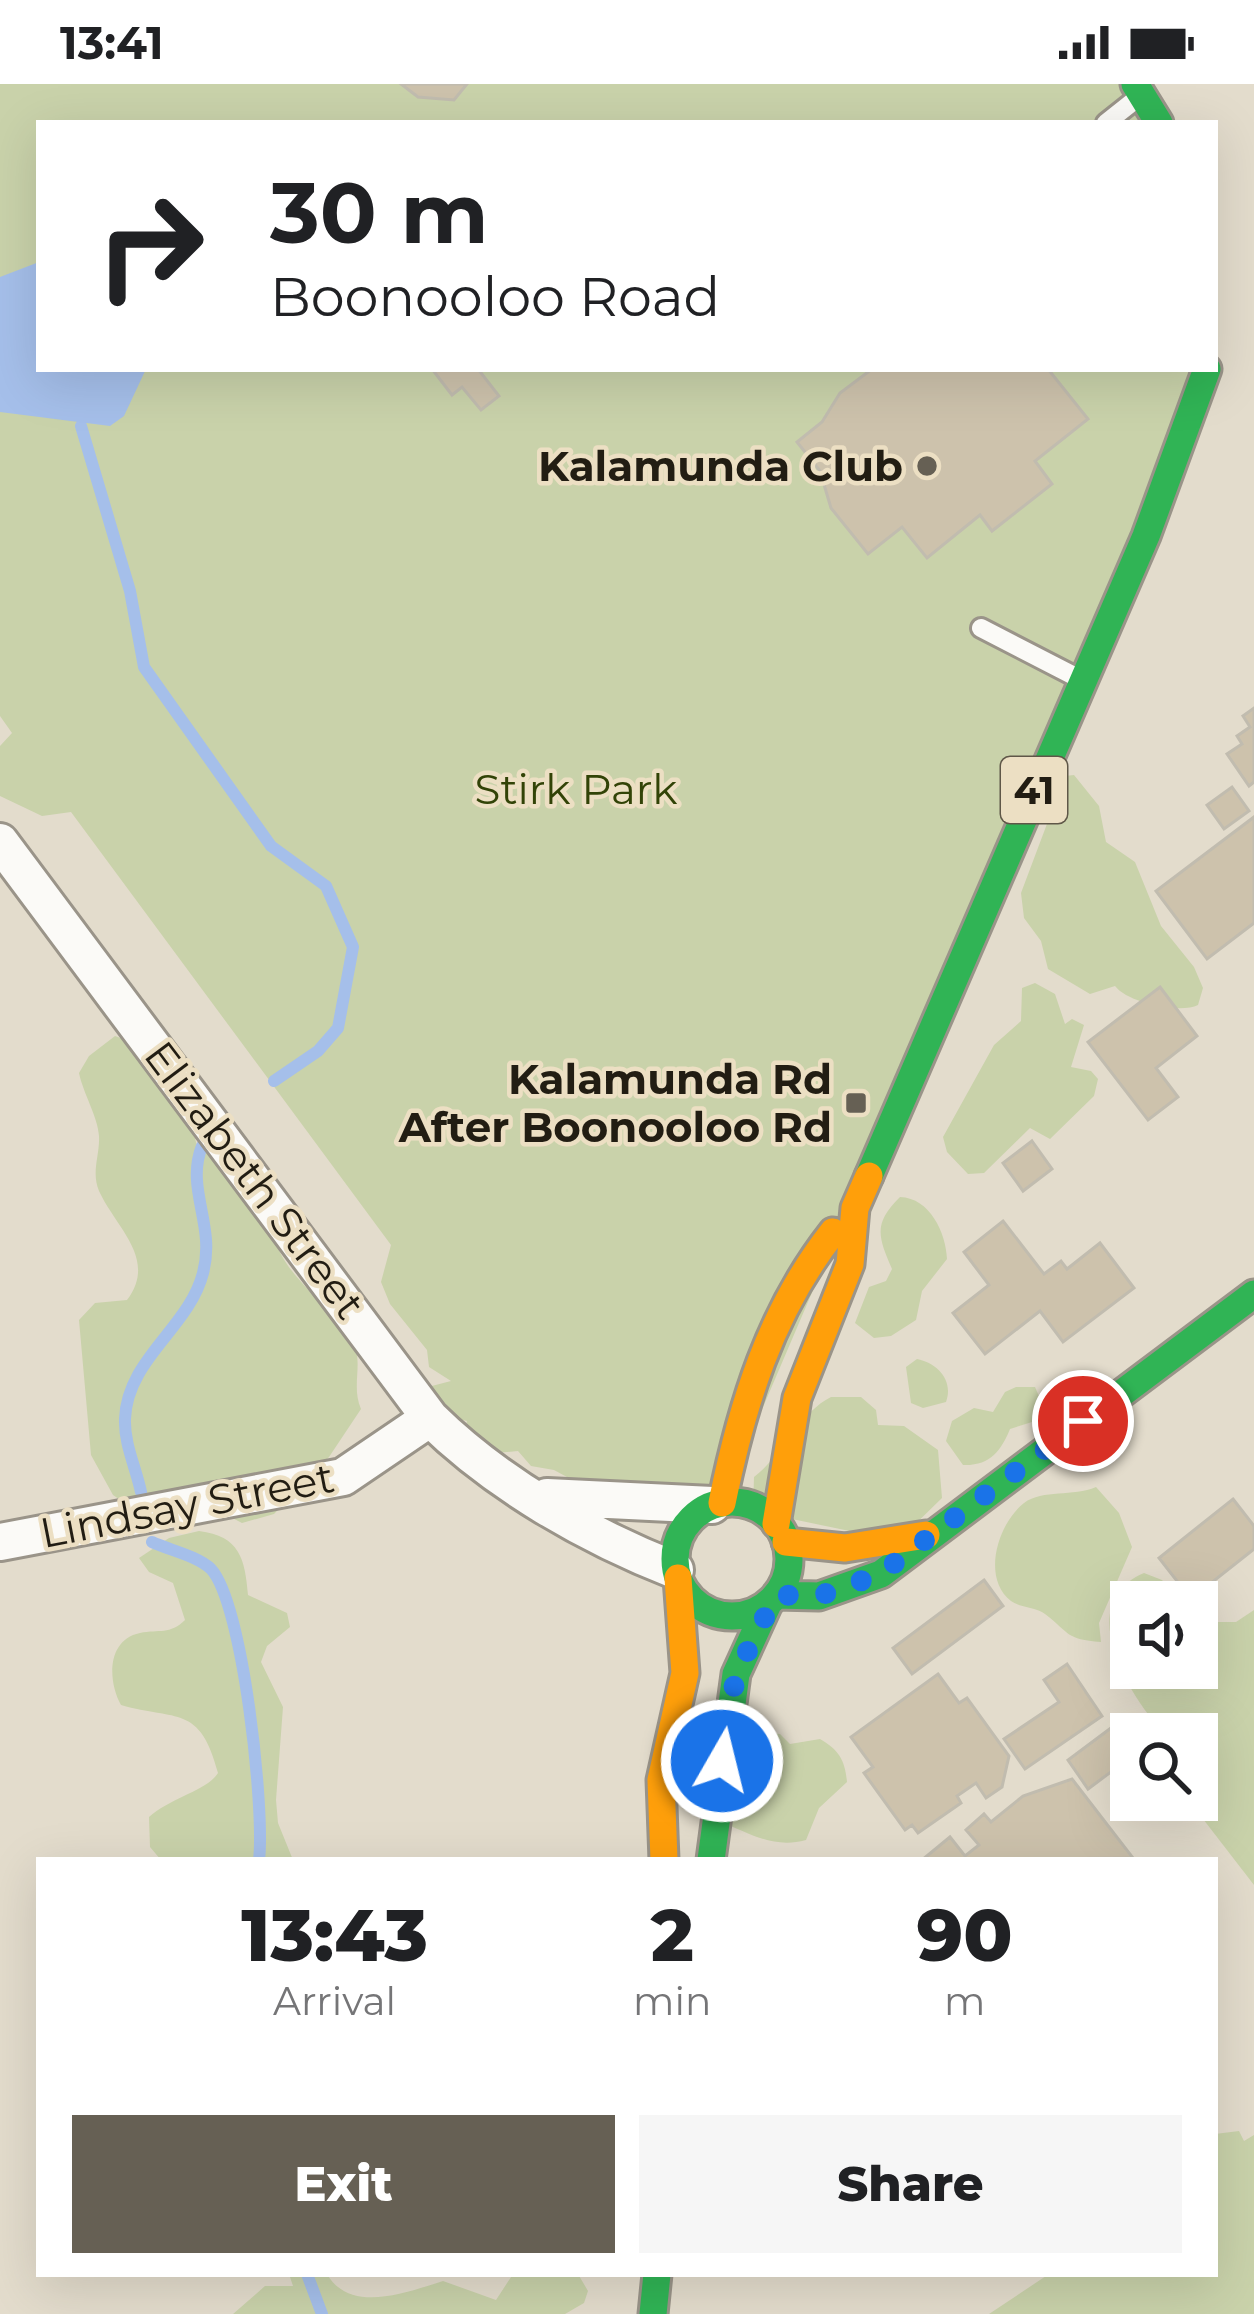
<!DOCTYPE html>
<style>
body{margin:0;font-family:Montserrat,sans-serif;background:#f6f6f6;color:#202124;height:100vh;display:flex;flex-direction:column;font-size:45px;white-space:nowrap}
*{box-sizing:border-box;margin:0}
p{font-size:39px;color:#757577}
.icon{flex:none;width:66px;height:66px;fill:none;stroke:currentColor;stroke-width:2;stroke-linecap:round;stroke-linejoin:round}
.map{position:relative;flex:1;overflow:hidden}
.panel{position:absolute;left:36px;top:1773px;width:1182px;height:420px;display:flex;flex-direction:column;background:#fff;border-radius:0px;box-shadow:0 12px 48px #0002}
.panel>*{flex:none}
.top-card{position:absolute;left:36px;top:36px;width:1182px;height:252px;border-radius:0px;box-shadow:0 12px 48px #0002;background:#fff;color:#202124;overflow:hidden}
.fabs{position:absolute;left:1110px;top:1497px;display:grid;gap:24px}
.fabs a{display:grid;place-items:center;width:108px;height:108px;border-radius:0px;background:#fff;box-shadow:0 12px 48px #0002;font-size:60px}
.pin{position:absolute;display:grid;place-items:center;width:102px;height:102px;color:#fff;margin:-51px;border:6px solid #fff;border-radius:50%;box-shadow:0 3px 12px #0007}
.me{position:absolute;width:132px;margin:-66px;rotate:8deg;stroke-linejoin:round;filter:drop-shadow(0 0 9px #0008)}
.turn{display:flex;align-items:center;gap:42px;height:252px;padding:0 36px;font-size:54px}
.turn .icon{width:156px;height:156px;stroke-width:2.5}
.turn b{display:block;font-size:84px;line-height:102px}
.eta{display:flex;justify-content:space-evenly;align-items:center;height:204px;text-align:center}
.eta b{font-size:72px;font-weight:800;line-height:84px}
.action{display:flex;gap:24px;margin-top:auto;padding:24px 36px}
.action a{flex:1;height:138px;border-radius:0px;background:#666054;color:#fff;font-size:48px;font-weight:800;line-height:138px;text-align:center}
.action a+a{background:#f6f6f6;color:#202124}
.status{display:flex;justify-content:space-between;align-items:center;height:84px;padding:0 60px;background:#fff;direction:ltr}
.status svg{height:33px;fill:currentColor}
.map>svg:first-child{display:block}
.green{fill:#c9d2aa}
.water{fill:#a5bfea}
.lines{fill:none;stroke-linecap:round;stroke-linejoin:round}
.stream{stroke:#a5bfea;stroke-width:12}
.building{fill:#cdc2ac;stroke:#c1bcaf;stroke-width:3}
.lane-casing{stroke:#9a9489;stroke-width:24}
.street-casing{stroke:#9a9489;stroke-width:42}
.fast-casing{stroke:#9a9489;stroke-width:33}
.slow-casing{stroke:#9a9489;stroke-width:33}
.lane{stroke:#fbfaf7;stroke-width:18}
.street{stroke:#fbfaf7;stroke-width:36}
.fast{stroke:#30b455;stroke-width:27}
.slow{stroke:#ff9f0a;stroke-width:27}
.route{stroke:#1a73e8;stroke-width:21;stroke-dasharray:0 37.8}
.poi-dot{fill:#666054;stroke:#ecdfc3;stroke-width:4.5}
.labels{text-anchor:middle;dominant-baseline:central;stroke-width:9;stroke-linejoin:round;paint-order:stroke}
.shield{fill:#ecdfc3;stroke:#5f5748;stroke-width:3}
.shield-label{font-size:39px;font-weight:bold;fill:#221d13}
.poi-label{font-size:42px;font-weight:bold;fill:#221d13;stroke:#ecdfc3;text-anchor:end}
.park-label{font-size:42px;fill:#324307;stroke:#ecdfc3}
.street-label{font-size:42px;fill:#221d13;stroke:#ecdfc3}
</style>
<div class="status"><b>13:41</b><svg viewBox="0 0 49 12"><path d="M0 12V9h3v3zM5 12V6h3v6zM10 12V3h3v9zM15 12V0h3v12zM26 1h20v11H26zM47 4h2v5h-2z"/></svg></div>
<div class="map">
<svg width="1254" height="2230" viewBox="0 0 1254 2230">
<rect width="100%" height="100%" fill="#e3dccc"/>
<path class="green" d="M 0,0 L 1135,0 L 1159,39 L 39,39 L 39,285 L 1207,285 L 722,1419 L 617,1420 L 554,1386 L 531,1382 L 518,1367 L 496,1369 L 464,1348 L 467,1337 L 449,1333 L 428,1303 L 451,1297 L 429,1283 L 427,1266 L 390,1220 L 381,1198 L 391,1161 L 71,728 L 42,732 L 0,712 L 0,662 L 12,649 L 0,632 Z
M 1074,691 L 1099,722 L 1106,758 L 1135,778 L 1161,842 L 1194,883 L 1203,904 L 1198,921 C 1180,930 1128,919 1115,902 L 1090,910 L 1048,885 L 1041,857 L 1024,834 L 1021,809 L 1065,692 Z
M 1035,899 L 1055,910 L 1065,940 L 1072,935 L 1084,941 L 1071,983 L 1091,987 L 1098,995 L 1094,1012 L 1050,1055 L 1030,1044 L 984,1089 L 968,1090 L 947,1068 L 943,1053 L 994,961 L 1021,937 L 1022,904 Z
M 115,952 L 129,957 L 191,1040 L 199,1069 L 223,1067 L 276,1144 C 268,1178 330,1222 350,1252 C 366,1276 350,1300 361,1325 L 329,1373 L 274,1430 L 242,1439 L 219,1427 L 135,1426 L 113,1411 L 91,1371 L 79,1236 L 95,1219 L 127,1216 C 158,1175 116,1144 99,1107 C 91,1088 100,1071 99,1052 C 98,1033 83,1009 79,989 L 89,972 Z
M 900,1113 C 930,1114 946,1149 947,1175 L 922,1207 L 916,1236 L 891,1252 L 874,1254 L 855,1239 L 869,1203 L 886,1197 L 892,1185 C 878,1152 873,1140 900,1113 Z
M 917,1275 C 937,1279 954,1296 946,1318 L 923,1324 L 911,1319 L 906,1283 Z
M 1016,1303 L 1035,1303 L 1048,1333 L 1010,1345 C 1001,1367 990,1382 963,1381 L 946,1357 L 952,1337 L 974,1324 L 993,1328 L 1005,1308 Z
M 831,1313 L 861,1313 L 876,1326 L 878,1341 L 904,1342 L 938,1366 L 942,1414 L 898,1457 L 753,1427 L 754,1393 C 783,1371 799,1329 831,1313 Z
M 1096,1403 L 1119,1429 L 1132,1463 L 1099,1539 L 1101,1558 C 1065,1555 1071,1550 1045,1530 C 1036,1523 1021,1524 1011,1517 C 981,1494 998,1439 1024,1419 C 1043,1405 1073,1413 1096,1403 Z
M 199,1447 C 240,1452 245,1475 248,1511 L 287,1529 L 290,1543 L 267,1562 L 261,1578 L 283,1623 L 276,1716 L 278,1739 L 293,1776 L 161,1776 L 150,1763 L 149,1733 C 170,1714 208,1706 218,1689 C 200,1620 177,1637 121,1621 C 108,1598 106,1556 140,1549 C 159,1545 170,1551 185,1536 L 173,1499 L 149,1488 L 139,1474 L 169,1454 Z
M 1144,1489 L 1162,1496 L 1181,1518 L 1131,1518 L 1131,1584 L 1197,1584 L 1197,1538 L 1236,1538 L 1254,1526 L 1254,1801 L 1193,1722 L 1201,1715 L 1197,1650 L 1162,1647 C 1126,1608 1074,1518 1144,1489 Z
M 769,1649 L 780,1650 L 790,1660 L 820,1655 C 839,1666 845,1676 847,1698 L 819,1724 L 806,1756 C 773,1765 749,1749 719,1737 L 751,1655 Z
M 1239,2047 L 1244,2057 L 1254,2051 L 1254,2230 L 989,2230 L 1049,2190 L 1215,2190 L 1215,2050 Z
M 289,2190 L 327,2190 C 350,2230 405,2209 443,2197 L 496,2216 L 513,2190 L 578,2190 L 588,2207 L 584,2219 L 565,2230 L 233,2230 L 265,2202 L 293,2202 Z"/>
<path class="water" d="M 39,178 L 39,285 L 146,285 L 124,332 L 110,342 L 0,328 L 0,193 Z"/>
<g class="lines">
<path class="stream" d="M 81,342 L 130,507 L 144,583 L 271,762 L 326,802 L 353,863 L 338,944 L 318,967 L 274,997
M 141,1408 C 136,1384 124,1360 125,1335 C 127,1275 189,1244 203,1189 C 216,1141 185,1105 202,1062
M 152,1458 C 169,1466 198,1472 211,1485 C 243,1519 265,1726 259,1776
M 307,2190 L 322,2230"/>
</g>
<path class="building" d="M 401,0 L 467,0 L 454,16 L 418,13 Z
M 432,285 L 478,285 L 499,312 L 481,326 L 462,303 L 452,311 Z
M 872,285 L 1048,285 L 1088,335 L 1035,377 L 1052,400 L 992,447 L 980,431 L 927,474 L 902,443 L 868,470 L 831,424 L 820,387 L 797,358 L 822,338 L 840,309 Z
M 1254,624 L 1254,698 L 1249,702 L 1227,670 L 1242,660 L 1237,652 L 1250,643 L 1243,632 Z
M 1232,703 L 1249,727 L 1224,745 L 1207,721 Z
M 1254,733 L 1254,839 L 1207,875 L 1156,807 Z
M 1160,903 L 1197,952 L 1156,984 L 1178,1013 L 1148,1036 L 1088,958 Z
M 1032,1057 L 1052,1085 L 1023,1107 L 1003,1079 Z
M 1003,1137 L 1044,1190 L 1061,1177 L 1067,1185 L 1100,1159 L 1134,1204 L 1063,1258 L 1040,1227 L 985,1270 L 953,1229 L 989,1201 L 964,1168 Z
M 1233,1415 L 1254,1442 L 1254,1465 L 1191,1515 L 1159,1474 Z
M 984,1496 L 1003,1522 L 912,1590 L 893,1564 Z
M 1067,1580 L 1102,1632 L 1025,1685 L 1004,1655 L 1059,1618 L 1044,1596 Z
M 938,1590 L 959,1619 L 967,1614 L 1009,1672 L 1002,1703 L 986,1714 L 976,1699 L 957,1712 L 961,1719 L 918,1749 L 912,1741 L 905,1746 L 864,1689 L 873,1683 L 851,1653 Z
M 1111,1644 L 1131,1673 L 1088,1705 L 1068,1676 Z
M 1072,1695 L 1133,1774 L 922,1776 L 950,1753 L 965,1772 L 979,1761 L 966,1746 L 984,1730 L 991,1738 L 1023,1712 Z"/>
<g class="lines">
<g class="lane-casing">
<path id="lane" d="M 1106,39 L 1140,12
M 981,544 L 1078,594"/>
</g>
<g class="street-casing">
<path id="street" d="M 0,758 L 430,1334 C 497,1400 588,1452 675,1486
M 547,1413 L 712,1421
M 0,1458 L 343,1393 L 430,1334"/>
</g>
<g class="fast-casing">
<path id="fast" d="M 1135,0 L 1159,39
M 869,1092 L 1146,452 L 1207,285
M675 1475a57 57 0 1 1 114 0a57 57 0 1 1-114 0Z
M 776,1511 L 819,1512 L 881,1490 L 1254,1210
M 711,1776 L 736,1590 L 768,1520
M 653,2230 L 657,2190"/>
</g>
<g class="slow-casing">
<path id="slow" d="M 722,1419 C 742,1321 770,1228 833,1148
M 776,1440 L 797,1314 L 850,1180 L 855,1124 L 869,1092
M 786,1458 L 845,1464 L 926,1451
M 664,1776 L 661,1696 L 685,1589 L 678,1494"/>
</g>
<use href="#lane" class="lane"/>
<use href="#street" class="street"/>
<use href="#fast" class="fast"/>
<use href="#slow" class="slow"/>
</g>
<g class="lines">
<path class="route" d="M 722,1677 L 736,1590 L 776,1511 L 819,1512 L 880,1490 L 1083,1337"/>
</g>
<g class="poi-dot">
<circle cx="927" cy="382" r="12"/>
<rect x="844" y="1007" width="24" height="24" rx="6"/>
</g>
<g class="labels">
<rect class="shield" x="1001" y="673" width="66" height="66" rx="9"/>
<g class="shield-label">
<text x="1034" y="706">41</text>
</g>
<g class="poi-label">
<text x="903" y="382">Kalamunda Club</text>
<text x="832" y="995">Kalamunda Rd<tspan x="832" dy="48">After Boonooloo Rd</tspan></text>
</g>
<g class="park-label">
<text x="576" y="705">Stirk Park</text>
</g>
<g class="street-label">
<text transform="translate(255 1096) rotate(53)">Elizabeth Street</text>
<text transform="translate(187 1421) rotate(-11)">Lindsay Street</text>
</g>
</g>
</svg>
<div class="fabs">
<a><svg class="icon" aria-label="sound" viewBox="0 0 24 24"><path d="M4 9h4l5-4v14l-5-4H4zM17 9q2 3 0 6"/></svg></a>
<a><svg class="icon" aria-label="search" viewBox="0 0 24 24"><circle cx="10" cy="10" r="6"/><path d="M15 15l6 6"/></svg></a>
</div>
<div class="pin" style="left:1083px;top:1337px;background:#d93025"><svg class="icon" aria-label="arrive" viewBox="0 0 24 24"><path d="M6 21V4h12l-3 4 3 4H6"/></svg></div>
<svg class="me" style="left:722px;top:1677px" viewBox="-20 -20 40 40"><circle r="17" fill="#1a73e8" stroke="#fff" stroke-width="3"/><path d="M0-11L8 9 0 5-8 9z" fill="#fff"/></svg>
<div class="top-card">
<div class="turn"><svg class="icon" aria-label="right" viewBox="0 0 24 24"><path d="M7 20v-9h11M14 6l5 5-5 5"/></svg><div><b>30 m</b>Boonooloo Road</div></div>
</div>
<section class="panel">
<div class="eta">
<div><b>13:43</b><p>Arrival</p></div>
<div><b>2</b><p>min</p></div>
<div><b>90</b><p>m</p></div>
</div>
<div class="action"><a>Exit</a><a>Share</a></div>
</section>
</div>
